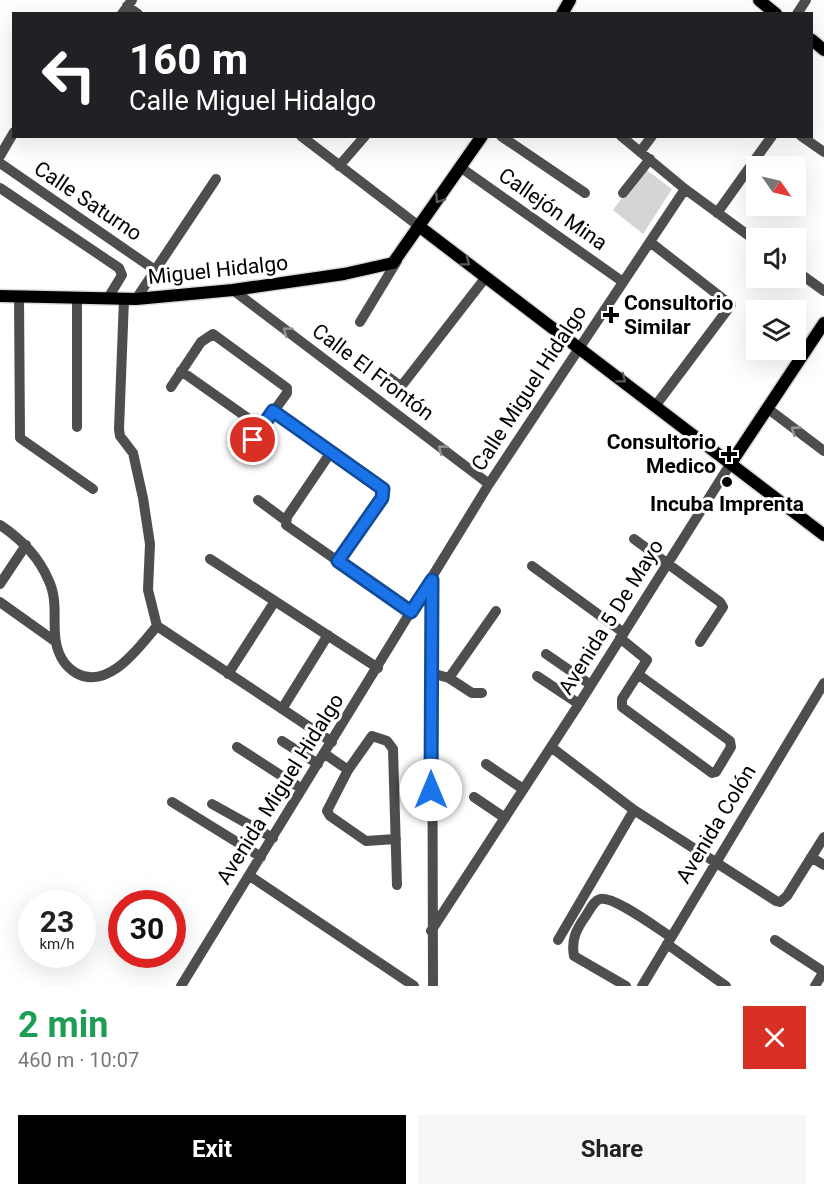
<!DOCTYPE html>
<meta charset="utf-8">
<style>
body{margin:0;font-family:Roboto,sans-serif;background:#f6f6f6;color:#222;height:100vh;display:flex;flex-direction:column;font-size:22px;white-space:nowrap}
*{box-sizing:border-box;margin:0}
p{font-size:20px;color:#767676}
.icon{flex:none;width:33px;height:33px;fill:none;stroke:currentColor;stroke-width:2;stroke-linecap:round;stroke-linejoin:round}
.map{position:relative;height:986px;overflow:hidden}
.panel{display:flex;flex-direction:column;background:#fff;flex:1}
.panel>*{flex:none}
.top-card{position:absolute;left:12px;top:12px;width:801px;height:126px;border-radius:0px;box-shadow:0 6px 24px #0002;background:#202124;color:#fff;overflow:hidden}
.needle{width:39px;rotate:124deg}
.controls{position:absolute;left:746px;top:156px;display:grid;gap:12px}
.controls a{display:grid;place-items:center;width:60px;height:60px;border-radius:0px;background:#fff;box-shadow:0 6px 24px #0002;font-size:30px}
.speed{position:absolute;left:18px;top:890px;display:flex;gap:12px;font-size:30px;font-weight:700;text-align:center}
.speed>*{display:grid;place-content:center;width:78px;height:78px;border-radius:50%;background:#fff;box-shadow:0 6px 24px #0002;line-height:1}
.speed small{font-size:15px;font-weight:400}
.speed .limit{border:9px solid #d22;background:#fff;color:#111}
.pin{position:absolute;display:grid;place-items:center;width:51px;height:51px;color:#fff;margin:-26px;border:3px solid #fff;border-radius:50%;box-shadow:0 2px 6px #0007}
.me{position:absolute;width:66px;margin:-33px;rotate:0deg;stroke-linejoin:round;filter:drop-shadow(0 0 4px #0008)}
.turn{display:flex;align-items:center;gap:21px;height:126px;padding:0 18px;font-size:27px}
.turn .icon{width:78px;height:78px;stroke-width:2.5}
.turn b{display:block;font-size:42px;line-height:51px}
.round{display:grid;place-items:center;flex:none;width:63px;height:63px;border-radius:0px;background:#f6f6f6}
.head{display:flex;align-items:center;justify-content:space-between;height:102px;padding:0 18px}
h1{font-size:36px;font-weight:700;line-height:45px;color:#1e9e55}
.button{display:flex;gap:12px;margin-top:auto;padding:12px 18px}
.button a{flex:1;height:69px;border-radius:0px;background:#000;color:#fff;font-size:24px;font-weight:700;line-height:69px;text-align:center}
.button a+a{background:#f6f6f6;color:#222}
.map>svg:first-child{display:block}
.green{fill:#d5d5d5}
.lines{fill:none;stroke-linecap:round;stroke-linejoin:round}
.major-casing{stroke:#dbdbdb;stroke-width:15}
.minor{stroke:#4e4e4e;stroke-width:10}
.major{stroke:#000;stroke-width:12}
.oneway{stroke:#595959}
.oneway2{stroke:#959595}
.route-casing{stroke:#114b97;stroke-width:15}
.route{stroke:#1a73e8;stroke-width:10}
.poi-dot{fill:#000;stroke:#fff;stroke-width:2}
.labels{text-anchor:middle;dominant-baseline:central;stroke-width:6;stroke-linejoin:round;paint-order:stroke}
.street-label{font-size:21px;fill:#000;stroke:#fff}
.poi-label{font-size:21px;font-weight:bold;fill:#000;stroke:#fff;text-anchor:start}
</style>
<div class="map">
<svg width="824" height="986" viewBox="0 0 824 986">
<rect width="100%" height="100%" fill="#fff"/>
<path class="green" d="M 644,168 L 672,189 L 643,234 L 613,210 Z"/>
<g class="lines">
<g class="major-casing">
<path id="major" d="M 759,0 L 776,14
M 562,14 L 570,0
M 812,40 L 824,50
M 420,227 L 824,535
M 0,296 L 136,299 L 233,290 L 344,274 L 393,263 L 482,136
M 731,463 L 824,323"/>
</g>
<path class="minor" d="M 127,6 L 138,14
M 122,14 L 132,0
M 797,14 L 806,0
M 301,136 L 420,227
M 501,136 L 585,193
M 621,136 L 685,189 L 756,241
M 801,136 L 824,152
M 640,152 L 652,136
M 0,156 L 14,132
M 0,163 L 155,270
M 339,166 L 365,136
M 460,167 L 623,282
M 0,188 L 119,268 L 122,275 L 108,298
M 623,193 L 650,159
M 717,213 L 772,136
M 650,242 L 731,305 L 656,405
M 795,270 L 824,291
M 233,290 L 489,484
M 19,297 L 20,438 L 93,489
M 124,299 L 119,429 L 120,436 L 133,453 L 143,498 L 150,544 L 148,590 L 157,626
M 136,299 L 216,179
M 360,322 L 397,261
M 181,371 L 262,428
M 380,371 L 399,385 L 403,384 L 486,277
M 171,387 L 201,342 L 213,334 L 287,388 L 287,393 L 253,440
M 767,408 L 824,451
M 273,411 L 383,489 L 382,498 L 338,561
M 77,427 L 77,298
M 331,452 L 287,517 L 286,525 L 411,612
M 258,500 L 285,520
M 0,525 C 21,539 38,556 48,579 C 59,601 52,621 56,643 C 59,656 64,666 76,673 C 109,691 139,647 157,626
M 634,539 L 720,602 L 723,607 L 700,642
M 210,559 L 378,668
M 532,566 L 624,633
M 432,581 L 433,986
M 0,584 L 26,545
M 0,602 L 56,642
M 157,626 L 332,742
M 620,638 L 647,660 L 622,699 L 622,707 L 712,773 L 716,772 L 731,747 L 730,741 L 639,675
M 546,654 L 591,685
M 431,673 L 449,678 L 472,693 L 482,693
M 228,674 L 275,601
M 537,676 L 579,704
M 449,678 L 496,611
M 282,709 L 328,635
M 282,741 L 318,764
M 237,747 L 302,789
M 551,747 L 634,810 L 776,901 L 780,902 L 787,896 L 824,837
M 325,754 L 348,770
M 486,764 L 523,789
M 474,797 L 505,818
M 172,802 L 261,857
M 212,804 L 273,838
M 396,839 L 366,841 L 330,816 L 327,811 L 348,770 L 372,736 L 387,741 L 393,749 L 397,885
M 811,857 L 824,865
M 250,876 L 414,986
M 431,931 L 579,704 L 731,463
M 558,940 L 634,810
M 775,940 L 824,972
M 667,944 L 726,986
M 181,986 L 489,484 L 685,189
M 626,986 L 574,956 C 571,940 576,930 585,917 C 589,912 593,901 600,899 C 613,895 658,929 671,937
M 642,986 L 824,683
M 815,986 L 824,971"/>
<use href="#major" class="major"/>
</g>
<defs><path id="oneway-chevron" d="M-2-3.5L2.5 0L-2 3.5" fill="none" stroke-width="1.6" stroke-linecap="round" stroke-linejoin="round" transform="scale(1.5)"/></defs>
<g class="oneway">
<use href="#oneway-chevron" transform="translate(439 199) rotate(124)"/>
<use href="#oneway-chevron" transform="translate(466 262) rotate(37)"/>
<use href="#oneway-chevron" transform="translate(622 379) rotate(37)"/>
</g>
<g class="oneway2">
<use href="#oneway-chevron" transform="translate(287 331) rotate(-143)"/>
<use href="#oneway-chevron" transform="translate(795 430) rotate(-144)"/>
<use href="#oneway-chevron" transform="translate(442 449) rotate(-143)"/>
</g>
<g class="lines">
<g class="route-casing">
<path id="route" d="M 253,440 L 273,411 L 383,489 L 382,498 L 338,561 L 411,612 L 432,580 L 431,790"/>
</g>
<use href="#route" class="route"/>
</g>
<g class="poi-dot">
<path d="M608 306h6v6h6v6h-6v6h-6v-6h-6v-6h6z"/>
<path d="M726 445h6v6h6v6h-6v6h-6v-6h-6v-6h6z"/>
<circle cx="727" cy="482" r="6"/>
</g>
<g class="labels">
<g class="street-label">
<text transform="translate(88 201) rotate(34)">Calle Saturno</text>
<text transform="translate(553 209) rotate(35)">Callejón Mina</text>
<text transform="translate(218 270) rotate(-6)">Miguel Hidalgo</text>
<text transform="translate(373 372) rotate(37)">Calle El Frontón</text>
<text transform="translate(529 388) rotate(-57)">Calle Miguel Hidalgo</text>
<text transform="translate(611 617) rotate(-58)">Avenida 5 De Mayo</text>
<text transform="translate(280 789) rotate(-58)">Avenida Miguel Hidalgo</text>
<text transform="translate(716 824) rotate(-59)">Avenida Colón</text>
</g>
<g class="poi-label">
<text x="624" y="303">Consultorio<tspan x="624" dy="24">Similar</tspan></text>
<text x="716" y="442" text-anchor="end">Consultorio<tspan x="716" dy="24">Medico</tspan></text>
<text x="727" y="504" text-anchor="middle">Incuba Imprenta</text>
</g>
</g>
</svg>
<div class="controls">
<a><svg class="needle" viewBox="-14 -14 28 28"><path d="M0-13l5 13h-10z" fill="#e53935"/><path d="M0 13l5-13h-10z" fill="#767676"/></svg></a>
<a><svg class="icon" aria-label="sound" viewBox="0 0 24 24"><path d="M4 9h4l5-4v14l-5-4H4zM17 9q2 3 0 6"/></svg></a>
<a><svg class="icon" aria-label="layers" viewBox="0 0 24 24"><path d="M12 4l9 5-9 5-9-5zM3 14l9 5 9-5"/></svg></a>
</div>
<div class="speed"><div>23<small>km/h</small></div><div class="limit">30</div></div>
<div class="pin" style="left:253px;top:440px;background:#d93025"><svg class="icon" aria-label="arrive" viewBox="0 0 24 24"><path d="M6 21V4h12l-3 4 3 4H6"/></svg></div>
<svg class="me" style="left:431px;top:790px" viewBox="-20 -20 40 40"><circle r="19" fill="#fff"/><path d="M0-13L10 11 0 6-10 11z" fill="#1a73e8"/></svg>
<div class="top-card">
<div class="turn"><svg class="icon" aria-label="left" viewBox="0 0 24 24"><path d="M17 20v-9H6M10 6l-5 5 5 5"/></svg><div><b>160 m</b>Calle Miguel Hidalgo</div></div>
</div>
</div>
<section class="panel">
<div class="head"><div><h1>2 min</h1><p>460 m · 10:07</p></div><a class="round" style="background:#d93025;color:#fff"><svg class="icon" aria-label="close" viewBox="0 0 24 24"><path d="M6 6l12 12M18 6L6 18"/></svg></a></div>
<div class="button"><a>Exit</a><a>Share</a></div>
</section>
